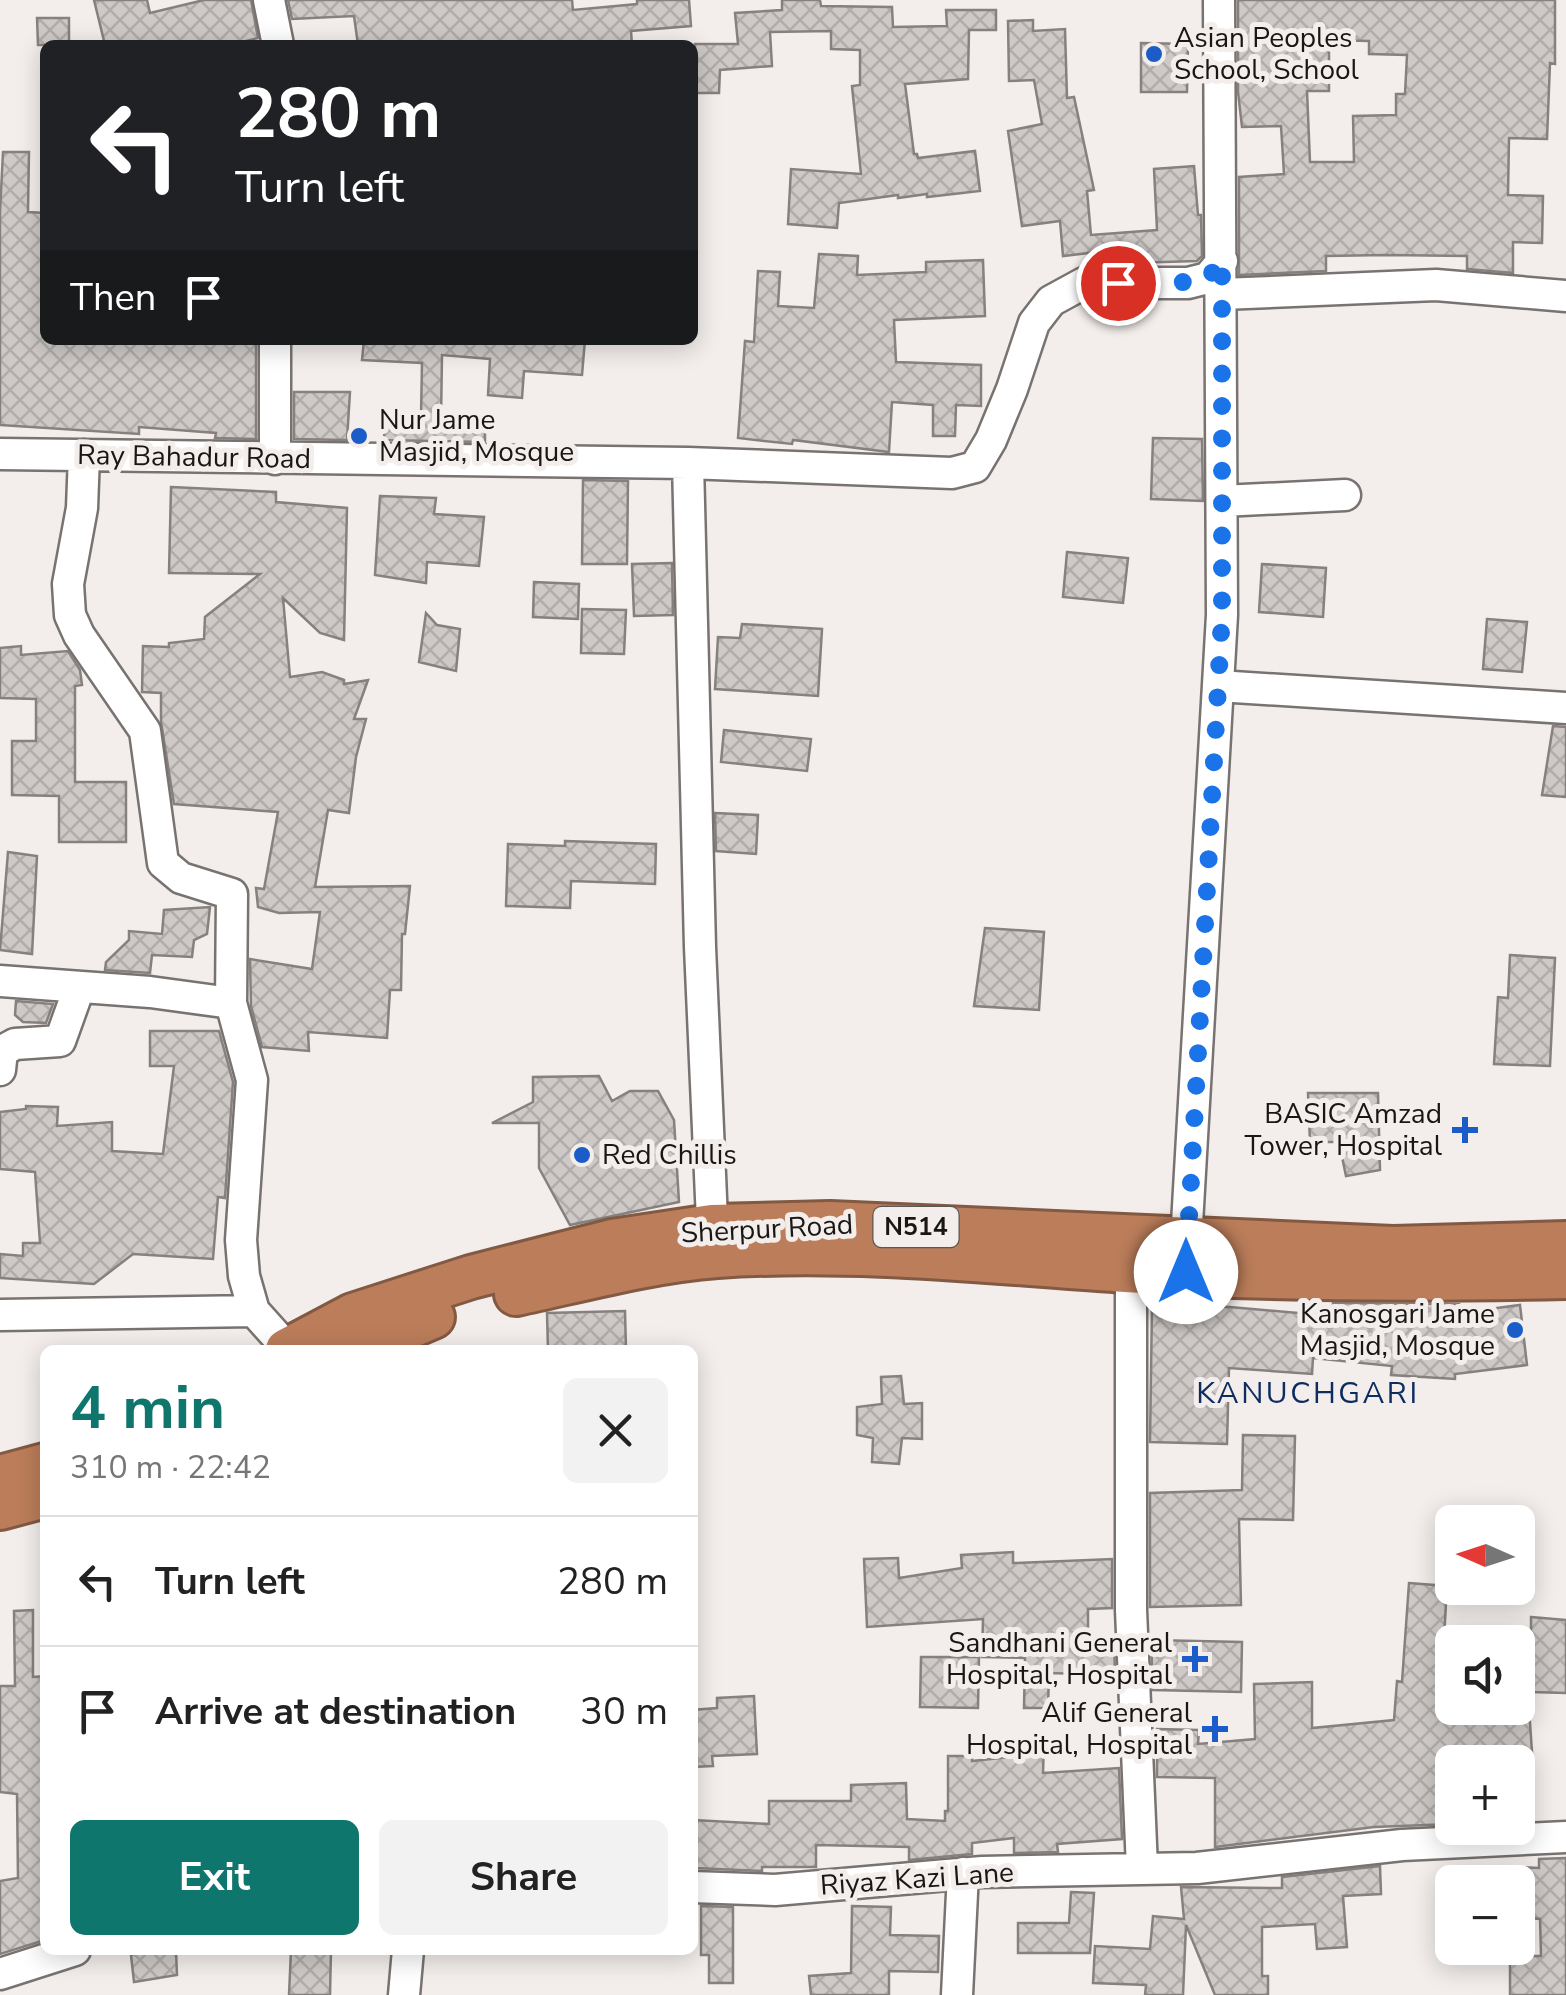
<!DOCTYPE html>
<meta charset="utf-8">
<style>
body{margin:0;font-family:"Nunito Sans",sans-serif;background:#f2f2f2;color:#222;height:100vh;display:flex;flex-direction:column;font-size:38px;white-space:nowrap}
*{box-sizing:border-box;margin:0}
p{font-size:32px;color:#767676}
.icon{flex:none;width:55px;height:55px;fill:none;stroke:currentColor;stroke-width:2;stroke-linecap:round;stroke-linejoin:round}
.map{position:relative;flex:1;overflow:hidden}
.side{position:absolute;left:40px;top:1345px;width:658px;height:610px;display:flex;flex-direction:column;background:#fff;border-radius:15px;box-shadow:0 5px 25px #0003}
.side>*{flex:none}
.guide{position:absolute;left:40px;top:40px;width:658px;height:305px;border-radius:15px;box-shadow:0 5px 25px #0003;background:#202124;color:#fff;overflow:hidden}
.needle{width:65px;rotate:273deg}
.controls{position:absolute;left:1435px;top:1505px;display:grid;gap:20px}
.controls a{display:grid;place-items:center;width:100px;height:100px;border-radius:15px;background:#fff;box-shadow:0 5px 25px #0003;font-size:50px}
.pin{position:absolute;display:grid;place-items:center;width:85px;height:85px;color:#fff;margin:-42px;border:5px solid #fff;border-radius:50%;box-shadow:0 2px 10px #0007}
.me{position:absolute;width:110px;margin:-55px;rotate:0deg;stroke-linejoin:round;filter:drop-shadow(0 0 8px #0008)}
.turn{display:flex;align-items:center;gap:35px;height:210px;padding:0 30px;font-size:45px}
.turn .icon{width:130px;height:130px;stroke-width:2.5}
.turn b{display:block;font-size:70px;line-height:85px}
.then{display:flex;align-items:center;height:95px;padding:0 30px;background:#0003;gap:20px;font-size:38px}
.round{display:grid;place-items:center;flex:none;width:105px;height:105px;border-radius:15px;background:#f2f2f2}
.overview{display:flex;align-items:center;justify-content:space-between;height:170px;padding:0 30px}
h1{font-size:60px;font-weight:700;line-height:75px;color:#0f766e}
.button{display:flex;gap:20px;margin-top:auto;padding:20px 30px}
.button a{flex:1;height:115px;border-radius:15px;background:#0f766e;color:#fff;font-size:40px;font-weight:700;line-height:115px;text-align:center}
.button a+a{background:#f2f2f2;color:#222}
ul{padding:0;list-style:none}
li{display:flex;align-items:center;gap:30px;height:130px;padding:0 30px;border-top:2px solid #e0e0e0}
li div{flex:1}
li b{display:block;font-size:38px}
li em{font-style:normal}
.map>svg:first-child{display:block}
.building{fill:url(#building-cross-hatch);stroke:#86817f;stroke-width:2.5;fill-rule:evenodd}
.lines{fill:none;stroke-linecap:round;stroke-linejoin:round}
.minor-casing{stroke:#787370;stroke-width:35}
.highway-casing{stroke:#825942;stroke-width:48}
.minor{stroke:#fff;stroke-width:30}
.highway{stroke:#bb7d5a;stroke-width:42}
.route{stroke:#1a73e8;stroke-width:18;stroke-dasharray:0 32.4}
.poi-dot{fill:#1b5cc8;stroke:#f3eeeb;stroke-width:4}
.labels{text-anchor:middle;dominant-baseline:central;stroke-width:10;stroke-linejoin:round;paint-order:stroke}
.shield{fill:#f3eeeb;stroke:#5a5856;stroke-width:2.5}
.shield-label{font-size:25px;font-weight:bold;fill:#191716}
.poi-label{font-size:28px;fill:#191716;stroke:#f3eeeb;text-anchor:end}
.street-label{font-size:28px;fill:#191716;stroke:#f3eeeb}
.neighbourhood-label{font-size:30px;letter-spacing:2.5px;fill:#0d2c60;stroke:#f3eeeb}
</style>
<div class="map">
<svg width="1566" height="1995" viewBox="0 0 1566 1995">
<defs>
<pattern id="building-cross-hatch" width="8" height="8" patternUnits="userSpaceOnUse" patternTransform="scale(2.5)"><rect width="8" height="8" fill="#cec9c6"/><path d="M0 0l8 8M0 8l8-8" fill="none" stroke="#b0aca9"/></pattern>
</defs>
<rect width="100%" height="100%" fill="#f3eeeb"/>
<path class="building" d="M 94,0 L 147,0 L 150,13 L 204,0 L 251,0 L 258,38 L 230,45 L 105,45 Z
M 288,0 L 572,0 L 573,10 L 637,4 L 637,0 L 689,0 L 691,26 L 631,31 L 632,45 L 358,45 L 354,16 L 292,19 Z
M 782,0 L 820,0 L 821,6 L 892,7 L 893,27 L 947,26 L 946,10 L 996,10 L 996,30 L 969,30 L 968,79 L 905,84 L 914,154 L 917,154 L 918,158 L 975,151 L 980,191 L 927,197 L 927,194 L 898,198 L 898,195 L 839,203 L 837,228 L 788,224 L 791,169 L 861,174 L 852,86 L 860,85 L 860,50 L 831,49 L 831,31 L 770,32 L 772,66 L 720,70 L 719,93 L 695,93 L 695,44 L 738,44 L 735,13 L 782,10 Z
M 1238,0 L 1555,0 L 1555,64 L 1550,63 L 1547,139 L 1509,138 L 1508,195 L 1543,196 L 1542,243 L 1513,242 L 1513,273 L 1467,269 L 1467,256 L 1386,255 L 1326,256 L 1326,271 L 1239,275 L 1239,177 L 1284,174 L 1281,126 L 1242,127 L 1238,92 ZM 1329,40 L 1369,41 L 1369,54 L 1407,55 L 1405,94 L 1396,94 L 1396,115 L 1353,116 L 1354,162 L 1310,162 L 1307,91 L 1329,91 Z
M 37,18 L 69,18 L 69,45 L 38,45 Z
M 1033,20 L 1033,31 L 1065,29 L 1067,98 L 1074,97 L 1094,190 L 1087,191 L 1091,235 L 1157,230 L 1154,169 L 1194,166 L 1198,215 L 1201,215 L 1202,256 L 1197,261 L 1099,264 L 1098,252 L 1063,256 L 1060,221 L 1022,226 L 1008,131 L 1042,124 L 1034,80 L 1009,81 L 1008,21 Z
M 1141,43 L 1188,44 L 1187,92 L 1141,92 Z
M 3,152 L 29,152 L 28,212 L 45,213 L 45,340 L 256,340 L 256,439 L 215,438 L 216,433 L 139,427 L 139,434 L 0,425 L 0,212 Z
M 819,254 L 858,256 L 857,275 L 926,272 L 926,262 L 983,260 L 985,316 L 894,320 L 896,362 L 981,365 L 981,406 L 956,405 L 955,436 L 933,436 L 933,405 L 892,402 L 889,452 L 793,440 L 792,444 L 738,438 L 745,341 L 754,342 L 758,271 L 780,272 L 778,306 L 814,308 Z
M 364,340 L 585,340 L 582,375 L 524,371 L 522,398 L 488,395 L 490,359 L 442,355 L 441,421 L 485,421 L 485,442 L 384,440 L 385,413 L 421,416 L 422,363 L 362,360 Z
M 294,392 L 350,392 L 347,440 L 294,439 Z
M 1153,438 L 1202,439 L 1203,501 L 1151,499 Z
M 583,480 L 628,481 L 627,564 L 582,564 Z
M 171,487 L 276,492 L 276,502 L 347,508 L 344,640 L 320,633 L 283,598 L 290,677 L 322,672 L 344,680 L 344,684 L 368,680 L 354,719 L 366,719 L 356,757 L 349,813 L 328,810 L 315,887 L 410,886 L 405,934 L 402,934 L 401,990 L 390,990 L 387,1038 L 308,1032 L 309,1051 L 262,1047 L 251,1006 L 250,959 L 312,969 L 320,912 L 279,913 L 258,907 L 256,888 L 264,889 L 278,812 L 174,804 L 161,722 L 161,693 L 142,692 L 143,646 L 169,647 L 169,643 L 204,639 L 205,617 L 260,574 L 169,573 Z
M 380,496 L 436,498 L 434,514 L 484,517 L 479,566 L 427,562 L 426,583 L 375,575 Z
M 1067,552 L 1128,558 L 1123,603 L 1063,597 Z
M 672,563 L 673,615 L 634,616 L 632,564 Z
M 1262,564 L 1326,568 L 1323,617 L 1259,612 Z
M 534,582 L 579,584 L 578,619 L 533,617 Z
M 582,609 L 626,610 L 624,654 L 581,653 Z
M 426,613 L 437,625 L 460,629 L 456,671 L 419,662 Z
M 1487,619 L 1527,622 L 1522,672 L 1483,669 Z
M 742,624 L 822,629 L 818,696 L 715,689 L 718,637 L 740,638 Z
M 21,646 L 21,655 L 68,651 L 80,670 L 82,685 L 75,686 L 75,782 L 126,782 L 126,842 L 59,842 L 59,796 L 12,795 L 12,741 L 36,741 L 36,699 L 0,698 L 0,648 Z
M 1553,726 L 1566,727 L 1566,797 L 1542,795 Z
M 724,730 L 811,739 L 807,771 L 721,762 Z
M 715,813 L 758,815 L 756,854 L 716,851 Z
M 565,841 L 656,844 L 655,884 L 571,881 L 570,908 L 506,906 L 508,844 L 565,846 Z
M 8,852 L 37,856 L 32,954 L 0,950 Z
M 210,907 L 207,934 L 194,940 L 192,957 L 152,955 L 150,973 L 105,970 L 106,962 L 129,940 L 129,931 L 162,934 L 164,910 Z
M 985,928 L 1044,932 L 1039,1010 L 974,1006 Z
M 1510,955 L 1555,958 L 1550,1066 L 1494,1064 L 1498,997 L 1508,998 Z
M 16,1001 L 53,1004 L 46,1023 L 23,1022 L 15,1015 Z
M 150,1031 L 219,1031 L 233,1082 L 225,1198 L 218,1197 L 213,1259 L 133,1254 L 94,1284 L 0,1278 L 0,1254 L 23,1256 L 23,1243 L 40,1243 L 35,1172 L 0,1169 L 0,1112 L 26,1109 L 26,1106 L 58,1107 L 57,1126 L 112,1122 L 112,1151 L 163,1154 L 174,1066 L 150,1066 Z
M 599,1076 L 612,1101 L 630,1091 L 658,1091 L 674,1120 L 679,1202 L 570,1225 L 539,1168 L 539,1123 L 492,1123 L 533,1102 L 533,1077 Z
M 1308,1093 L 1378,1093 L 1380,1170 L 1346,1176 L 1339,1142 L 1310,1142 Z
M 1333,1303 L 1459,1304 L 1459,1313 L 1520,1305 L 1527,1365 L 1455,1374 L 1455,1379 L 1391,1375 L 1392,1366 L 1313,1358 L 1312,1374 L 1229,1368 L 1227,1444 L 1150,1442 L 1152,1305 L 1230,1307 L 1332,1316 Z
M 625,1311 L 626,1350 L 548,1350 L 547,1313 Z
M 901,1376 L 904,1404 L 922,1403 L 922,1439 L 902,1438 L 899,1464 L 872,1462 L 873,1438 L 857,1435 L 857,1407 L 882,1404 L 881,1377 Z
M 1243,1435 L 1295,1436 L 1293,1520 L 1239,1519 L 1241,1605 L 1150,1607 L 1150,1493 L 1242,1490 Z
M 1013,1552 L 1013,1563 L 1112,1559 L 1112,1608 L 1088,1609 L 1088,1639 L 1114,1640 L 1115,1675 L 1049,1673 L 1048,1708 L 1024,1708 L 1025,1658 L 982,1657 L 983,1619 L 867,1627 L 864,1559 L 898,1558 L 899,1578 L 962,1568 L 961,1555 Z
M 1409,1583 L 1447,1586 L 1444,1639 L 1452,1640 L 1452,1708 L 1493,1711 L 1493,1708 L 1529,1708 L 1533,1767 L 1518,1766 L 1518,1762 L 1452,1759 L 1452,1824 L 1374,1827 L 1215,1847 L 1215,1778 L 1157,1777 L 1157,1729 L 1199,1730 L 1198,1744 L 1255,1739 L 1254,1684 L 1312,1682 L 1312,1728 L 1394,1720 L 1397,1681 L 1402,1682 Z
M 33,1610 L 33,1677 L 45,1676 L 45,1940 L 0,1954 L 0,1881 L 18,1878 L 17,1794 L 0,1792 L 0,1686 L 15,1686 L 14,1611 Z
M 1531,1617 L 1566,1620 L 1566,1693 L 1531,1692 Z
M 1151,1640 L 1242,1642 L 1241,1692 L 1153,1690 Z
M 921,1657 L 979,1657 L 978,1708 L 920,1707 Z
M 754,1696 L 757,1754 L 712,1756 L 713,1766 L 692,1767 L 692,1710 L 717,1708 L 717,1698 Z
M 1044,1743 L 1043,1773 L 1119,1768 L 1122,1839 L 1057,1844 L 1058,1852 L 1014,1853 L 1014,1838 L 972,1843 L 972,1854 L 909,1860 L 909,1847 L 816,1845 L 816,1867 L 762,1867 L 762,1871 L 694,1868 L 694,1820 L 769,1824 L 769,1801 L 851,1801 L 851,1785 L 906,1783 L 907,1819 L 945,1821 L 945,1811 L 948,1811 L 948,1756 L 972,1756 L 972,1761 L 1018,1756 L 1017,1747 Z
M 1566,1858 L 1566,1995 L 1510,1995 L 1510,1956 L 1541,1956 L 1540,1919 L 1518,1917 L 1518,1867 L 1539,1868 L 1539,1859 Z
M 1380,1866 L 1381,1894 L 1343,1896 L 1347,1947 L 1317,1949 L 1315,1924 L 1262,1927 L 1262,1976 L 1268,1976 L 1268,1995 L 1215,1995 L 1186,1925 L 1183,1995 L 1145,1995 L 1146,1985 L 1093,1983 L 1095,1946 L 1150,1949 L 1153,1916 L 1184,1919 L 1181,1887 L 1282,1888 L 1282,1877 Z
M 1071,1892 L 1094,1893 L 1090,1953 L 1018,1953 L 1018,1923 L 1069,1923 Z
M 701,1906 L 733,1907 L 733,1983 L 709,1983 L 709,1955 L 701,1955 Z
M 852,1906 L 891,1907 L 890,1935 L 939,1936 L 938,1972 L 889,1971 L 889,1995 L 811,1995 L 809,1976 L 851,1973 Z
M 145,1950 L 176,1950 L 177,1975 L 134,1982 L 131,1955 Z
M 291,1950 L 331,1950 L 330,1995 L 289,1995 Z"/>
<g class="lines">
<g class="minor-casing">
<path id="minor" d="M 269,0 L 278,45
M 1222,294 L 1436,285 L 1566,296
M 275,340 L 275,459
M 0,454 L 688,463 L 952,473 L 975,467 L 991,440 L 1012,389 L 1034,323 L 1051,301 L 1084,283 L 1188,283 L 1208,278 L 1222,261
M 84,455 L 82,508 L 68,584 L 70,615 L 79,635 L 145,731 L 163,863 L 181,878 L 232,894 L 231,1003 L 252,1080 L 241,1240 L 244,1276 L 254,1311 L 289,1350
M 688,463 L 700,947 L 713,1243
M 1222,501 L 1345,495
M 1218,686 L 1566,708
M 0,981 L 150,992 L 231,1003
M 0,1070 L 2,1051 L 15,1044 L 60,1041 L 79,988
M 1185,1259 L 1222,615 L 1219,0
M 1131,1271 L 1131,1610 L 1142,1868
M 0,1315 L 254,1311
M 692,1887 L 775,1890 L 982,1872 L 1197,1868 L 1402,1845 L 1566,1837
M 0,1974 L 75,1950
M 404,1995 L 408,1950
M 957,1995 L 963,1873"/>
</g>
<g class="highway-casing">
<path id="highway" d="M 516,1294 C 582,1280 650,1261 717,1256 C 854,1247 990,1262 1126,1271 C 1272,1280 1420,1280 1566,1277
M 287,1350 L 353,1315 L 471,1277 L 612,1241 L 712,1226 L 830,1223 L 1393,1248 L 1566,1243
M 355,1350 L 433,1317
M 0,1477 L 45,1465
M 0,1508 L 45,1496"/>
</g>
<use href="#minor" class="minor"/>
<use href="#highway" class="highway"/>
</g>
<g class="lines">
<path class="route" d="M 1118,283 L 1188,282 L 1208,278 L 1222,260 L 1222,615 L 1186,1272"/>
</g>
<g class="poi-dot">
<circle cx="1154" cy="54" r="10"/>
<circle cx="359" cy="436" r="10"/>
<path d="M1460 1115h10v10h10v10h-10v10h-10v-10h-10v-10h10z"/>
<circle cx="582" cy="1155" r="10"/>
<circle cx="1515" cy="1330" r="10"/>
<path d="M1190 1644h10v10h10v10h-10v10h-10v-10h-10v-10h10z"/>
<path d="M1210 1714h10v10h10v10h-10v10h-10v-10h-10v-10h10z"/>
</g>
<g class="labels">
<rect class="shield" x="873.5" y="1207" width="85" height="40" rx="8"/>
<g class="shield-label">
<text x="916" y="1227">N514</text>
</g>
<g class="poi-label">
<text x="1174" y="38" text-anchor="start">Asian Peoples<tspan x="1174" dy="32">School, School</tspan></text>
<text x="379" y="420" text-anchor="start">Nur Jame<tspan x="379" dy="32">Masjid, Mosque</tspan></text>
<text x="1442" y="1114">BASIC Amzad<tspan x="1442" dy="32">Tower, Hospital</tspan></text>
<text x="602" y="1155" text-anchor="start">Red Chillis</text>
<text x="1495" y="1314">Kanosgari Jame<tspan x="1495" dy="32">Masjid, Mosque</tspan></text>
<text x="1172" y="1643">Sandhani General<tspan x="1172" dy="32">Hospital, Hospital</tspan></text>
<text x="1192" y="1713">Alif General<tspan x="1192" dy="32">Hospital, Hospital</tspan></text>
</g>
<g class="street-label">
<text transform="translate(194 457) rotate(1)">Ray Bahadur Road</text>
<text transform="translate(767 1229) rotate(-3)">Sherpur Road</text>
<text transform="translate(917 1879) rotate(-4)">Riyaz Kazi Lane</text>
</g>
<g class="neighbourhood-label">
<text x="1308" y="1393">KANUCHGARI</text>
</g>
</g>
</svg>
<div class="controls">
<a><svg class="needle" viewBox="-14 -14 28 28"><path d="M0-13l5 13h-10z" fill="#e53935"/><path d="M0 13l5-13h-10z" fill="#767676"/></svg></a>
<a><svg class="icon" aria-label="sound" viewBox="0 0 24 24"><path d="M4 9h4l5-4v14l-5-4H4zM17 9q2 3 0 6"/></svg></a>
<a>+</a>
<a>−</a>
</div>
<div class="pin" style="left:1118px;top:283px;background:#d93025"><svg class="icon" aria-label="arrive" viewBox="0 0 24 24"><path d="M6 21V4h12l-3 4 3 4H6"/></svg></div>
<svg class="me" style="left:1186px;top:1272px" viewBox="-20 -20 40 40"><circle r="19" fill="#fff"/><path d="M0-13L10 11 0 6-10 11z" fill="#1a73e8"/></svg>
<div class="guide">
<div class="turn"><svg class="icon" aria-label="left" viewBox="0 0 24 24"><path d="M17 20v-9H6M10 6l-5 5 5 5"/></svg><div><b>280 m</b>Turn left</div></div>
<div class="then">Then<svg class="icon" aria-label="arrive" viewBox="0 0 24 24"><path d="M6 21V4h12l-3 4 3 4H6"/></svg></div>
</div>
<section class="side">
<div class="overview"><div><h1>4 min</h1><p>310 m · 22:42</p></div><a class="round"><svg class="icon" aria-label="close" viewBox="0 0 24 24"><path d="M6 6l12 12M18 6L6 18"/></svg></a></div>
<ul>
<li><svg class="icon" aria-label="left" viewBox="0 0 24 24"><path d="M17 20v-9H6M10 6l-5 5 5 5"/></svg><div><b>Turn left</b></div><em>280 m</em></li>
<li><svg class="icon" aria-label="arrive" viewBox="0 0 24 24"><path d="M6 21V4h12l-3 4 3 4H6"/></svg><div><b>Arrive at destination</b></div><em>30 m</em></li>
</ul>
<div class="button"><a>Exit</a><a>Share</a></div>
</section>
</div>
